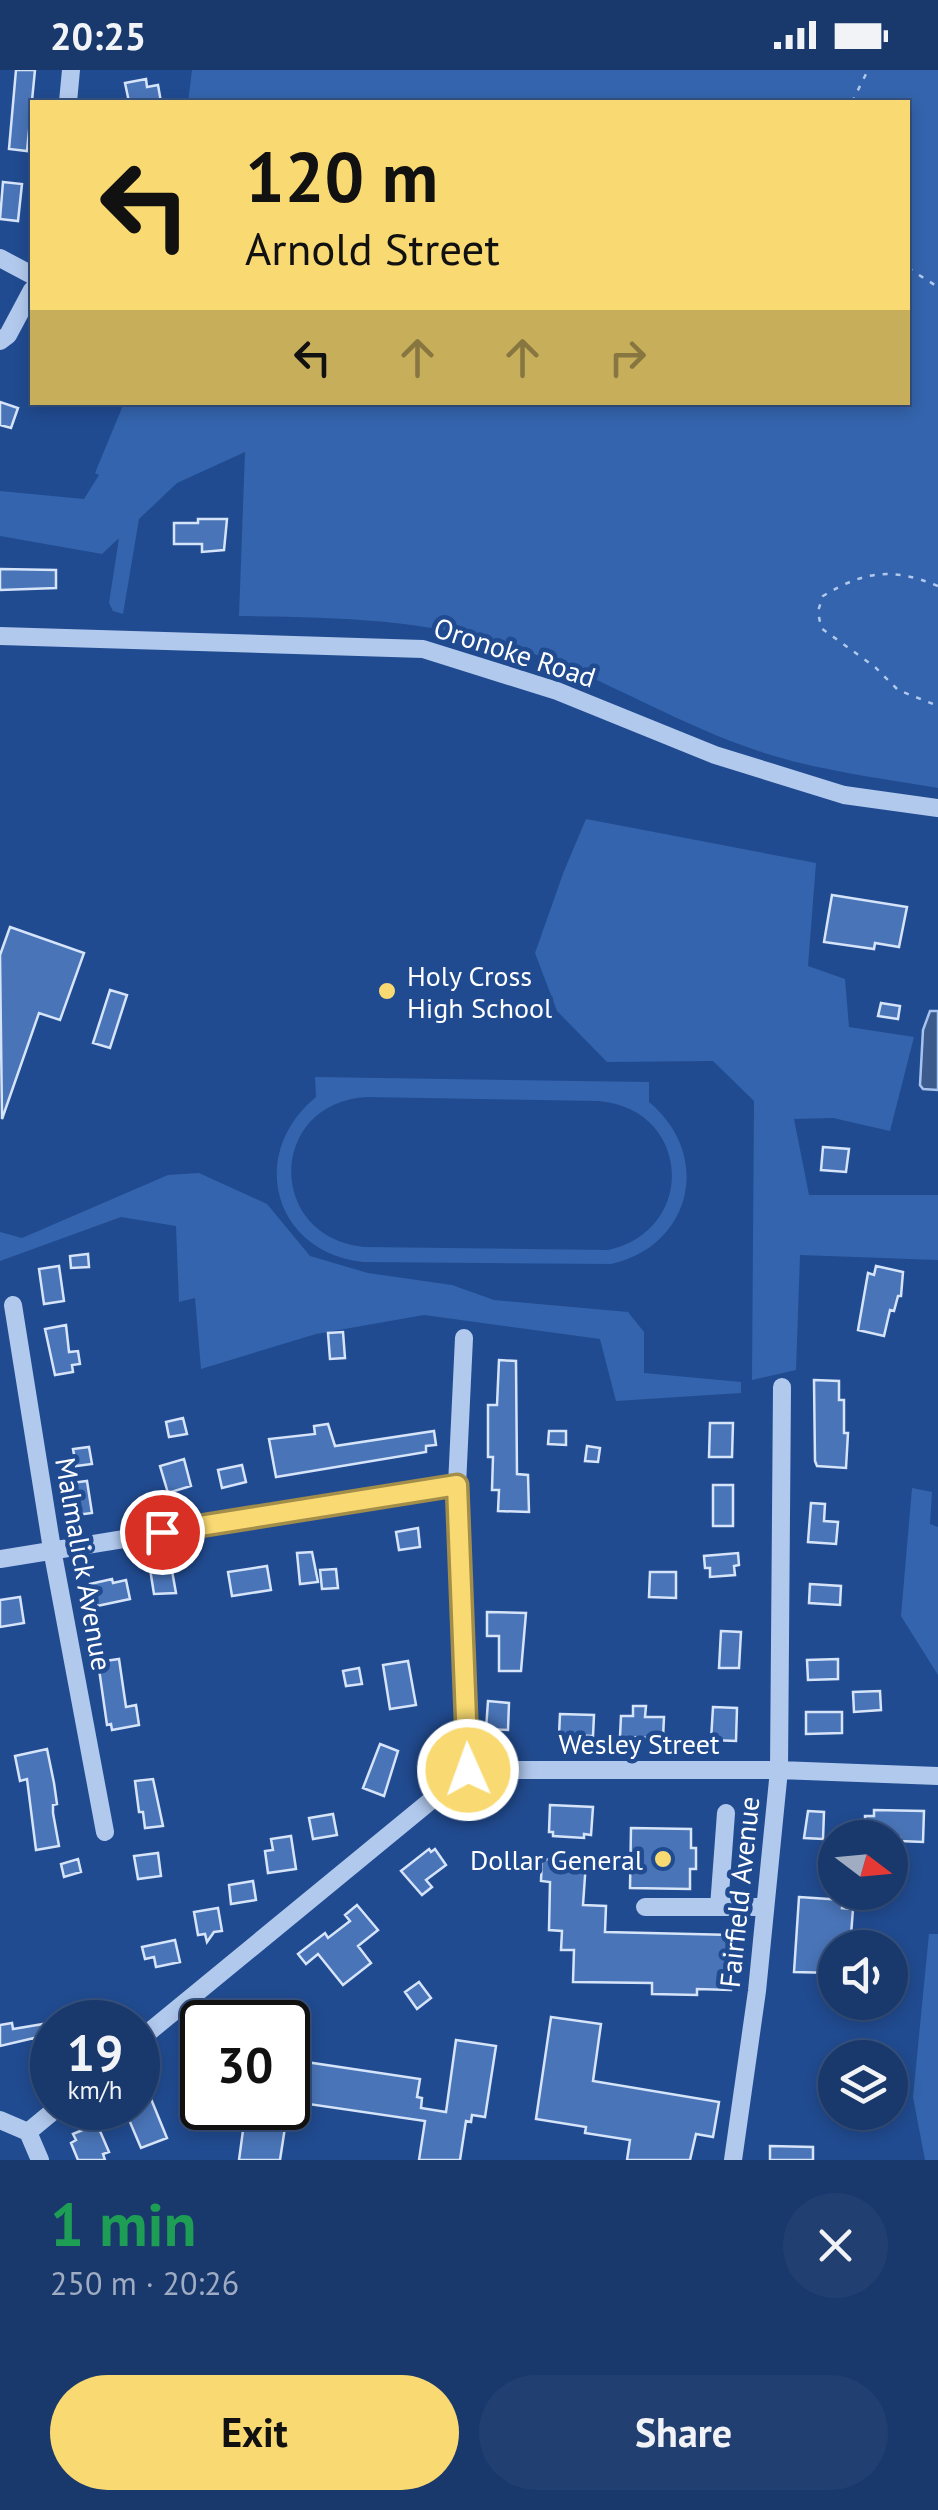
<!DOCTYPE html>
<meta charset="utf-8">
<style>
body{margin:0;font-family:"PT Sans",sans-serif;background:#223f72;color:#f1f3f6;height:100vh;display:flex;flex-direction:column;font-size:38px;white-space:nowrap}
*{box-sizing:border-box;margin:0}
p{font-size:32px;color:#9facc2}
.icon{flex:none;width:55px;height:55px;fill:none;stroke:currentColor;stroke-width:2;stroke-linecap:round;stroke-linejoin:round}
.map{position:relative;height:2090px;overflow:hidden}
.side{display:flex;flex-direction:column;background:#19386c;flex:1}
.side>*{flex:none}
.top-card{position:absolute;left:30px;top:30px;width:880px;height:305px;border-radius:0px;box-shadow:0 5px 15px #0003,0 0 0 2px #37527f;background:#f9da72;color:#111;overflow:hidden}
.needle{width:65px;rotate:106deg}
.fabs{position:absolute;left:818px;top:1750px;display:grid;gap:20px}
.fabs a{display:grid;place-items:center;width:90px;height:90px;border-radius:50%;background:#19386c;box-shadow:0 5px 15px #0003,0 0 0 2px #37527f;font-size:50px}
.speed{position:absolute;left:30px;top:1930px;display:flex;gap:20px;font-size:50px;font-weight:700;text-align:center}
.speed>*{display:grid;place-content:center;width:130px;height:130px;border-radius:50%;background:#19386c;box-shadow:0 5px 15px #0003,0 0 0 2px #37527f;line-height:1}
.speed small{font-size:25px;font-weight:400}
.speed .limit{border:5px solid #111;border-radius:15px;background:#fff;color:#111}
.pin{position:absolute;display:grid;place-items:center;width:85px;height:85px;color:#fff;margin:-42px;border:5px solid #fff;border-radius:50%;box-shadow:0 2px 10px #0007}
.me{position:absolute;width:110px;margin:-55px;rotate:358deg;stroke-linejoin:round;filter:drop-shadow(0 0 8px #0008)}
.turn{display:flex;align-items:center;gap:35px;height:210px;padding:0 50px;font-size:45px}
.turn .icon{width:130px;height:130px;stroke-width:2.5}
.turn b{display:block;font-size:70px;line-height:85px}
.lanes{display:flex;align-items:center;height:95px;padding:0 50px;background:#0003;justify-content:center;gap:50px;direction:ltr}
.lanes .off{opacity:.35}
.round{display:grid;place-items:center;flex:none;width:105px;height:105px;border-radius:52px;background:#223f72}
.headline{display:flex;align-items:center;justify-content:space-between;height:170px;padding:0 50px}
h1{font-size:60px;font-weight:800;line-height:75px;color:#1e9e55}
.primary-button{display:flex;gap:20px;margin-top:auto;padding:20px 50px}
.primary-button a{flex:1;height:115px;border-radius:60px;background:#f9da72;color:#111;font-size:40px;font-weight:800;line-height:115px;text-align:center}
.primary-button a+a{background:#223f72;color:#f1f3f6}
.status{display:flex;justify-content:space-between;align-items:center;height:70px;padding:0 50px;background:#19386c;direction:ltr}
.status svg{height:28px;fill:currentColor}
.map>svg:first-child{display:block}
.green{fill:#3464ad;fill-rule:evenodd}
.water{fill:#3c5a8c;stroke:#a5c3ee;stroke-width:2.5}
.building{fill:#4974b7;stroke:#d6e4f9;stroke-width:2.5}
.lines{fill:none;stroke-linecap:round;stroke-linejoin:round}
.path{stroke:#b1c9ed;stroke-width:2.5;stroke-dasharray:5 8;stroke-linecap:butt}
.minor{stroke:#b1c9ed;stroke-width:18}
.route-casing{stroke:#a28e4a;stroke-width:25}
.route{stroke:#f9da72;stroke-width:18}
.poi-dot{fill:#f9da72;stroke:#214b90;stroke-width:4}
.labels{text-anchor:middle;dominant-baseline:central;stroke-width:9;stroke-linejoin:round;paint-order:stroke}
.street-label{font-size:28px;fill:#fff;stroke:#214b90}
.poi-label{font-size:28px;fill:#fff;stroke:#214b90;text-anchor:start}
</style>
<div class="status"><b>20:25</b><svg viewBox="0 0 49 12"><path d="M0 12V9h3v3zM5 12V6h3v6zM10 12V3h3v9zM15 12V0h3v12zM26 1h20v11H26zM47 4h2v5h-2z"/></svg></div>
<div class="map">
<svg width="938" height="2090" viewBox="0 0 938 2090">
<rect width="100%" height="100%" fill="#214b90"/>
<path class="green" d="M 192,0 L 938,0 L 938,718 C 873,707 806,699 744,676 C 672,650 606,610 534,584 C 439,549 339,547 239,546 L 245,382 L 177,413 L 139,449 L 123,544 L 113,541 L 109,533 L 119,468 L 102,484 L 0,466 L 0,421 L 84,429 L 99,405 L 95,403 L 124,333 L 908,332 L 908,32 L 188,32 Z
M 586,749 L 816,793 L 808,896 L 845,909 L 849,957 L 914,967 L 890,1061 L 833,1048 L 794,1049 L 809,1125 L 938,1125 L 938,1190 L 800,1185 L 796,1300 L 752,1310 L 754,1031 L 713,991 L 607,992 L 557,941 L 535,883 L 564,801 Z
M 315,1007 L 649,1012 L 649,1032 C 713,1085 692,1176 611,1194 L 363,1192 C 273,1182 247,1084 316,1027 ZM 367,1027 L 599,1031 C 691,1039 698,1160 608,1180 L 364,1177 C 265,1167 268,1032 367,1027 Z
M 199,1103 L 267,1134 L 310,1186 L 368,1203 L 452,1215 L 494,1230 L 628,1242 L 644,1262 L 644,1303 L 741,1312 L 741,1323 L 616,1331 L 600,1269 L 424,1245 L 316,1264 L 201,1299 L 195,1228 L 179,1232 L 176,1156 L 121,1147 L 0,1191 L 0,1162 L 22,1168 L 168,1105 Z
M 912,1418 L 932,1422 L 930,1454 L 938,1457 L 938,1605 L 901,1546 Z
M 929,1864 L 938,1864 L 938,2090 L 925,2090 L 913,2027 Z"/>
<path class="water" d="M 930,941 L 938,941 L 938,1020 L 923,1019 L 920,1015 L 923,960 Z"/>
<path class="building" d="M 16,0 L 35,0 L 27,81 L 9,79 Z
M 146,9 L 147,17 L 158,15 L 161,32 L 129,32 L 125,13 Z
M 3,112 L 22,114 L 18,151 L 0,149 Z
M 0,332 L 18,338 L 11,358 L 0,355 Z
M 198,449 L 227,449 L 224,480 L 202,482 L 202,474 L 174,474 L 174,453 L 198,453 Z
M 0,499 L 56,500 L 56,518 L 0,520 Z
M 832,825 L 907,837 L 899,877 L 875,873 L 874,879 L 824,872 Z
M 10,857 L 84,883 L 60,950 L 39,943 L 2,1049 L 0,885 Z
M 110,920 L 127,925 L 110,978 L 93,973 Z
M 881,933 L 900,936 L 898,949 L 878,946 Z
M 823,1077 L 849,1079 L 846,1102 L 821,1100 Z
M 88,1184 L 89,1197 L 71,1198 L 70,1186 Z
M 59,1196 L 64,1231 L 44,1234 L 39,1199 Z
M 876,1196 L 903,1202 L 901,1226 L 898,1226 L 894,1241 L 890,1240 L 884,1266 L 858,1260 L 868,1203 L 874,1205 Z
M 66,1255 L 69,1282 L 78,1281 L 80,1294 L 72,1295 L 73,1302 L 55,1305 L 45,1259 Z
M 343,1262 L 345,1288 L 330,1289 L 328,1263 Z
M 499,1290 L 516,1291 L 517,1404 L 528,1405 L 529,1442 L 498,1441 L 499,1420 L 492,1420 L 493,1387 L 488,1387 L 488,1335 L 497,1335 Z
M 814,1310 L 839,1311 L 839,1330 L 844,1330 L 844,1363 L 848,1363 L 846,1398 L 817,1396 L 815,1391 Z
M 183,1348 L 187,1364 L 169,1367 L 166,1352 Z
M 710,1353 L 733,1353 L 732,1387 L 709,1387 Z
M 328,1354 L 335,1376 L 434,1361 L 436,1375 L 426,1376 L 426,1382 L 276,1407 L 269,1369 L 315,1364 L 314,1356 Z
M 549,1361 L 566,1361 L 566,1375 L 548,1374 Z
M 587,1376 L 600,1378 L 598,1392 L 585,1391 Z
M 89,1377 L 92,1394 L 76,1396 L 73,1379 Z
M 184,1389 L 191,1416 L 168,1423 L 160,1396 Z
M 242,1395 L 246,1412 L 222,1418 L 218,1400 Z
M 87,1411 L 92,1443 L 76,1445 L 71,1413 Z
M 713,1415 L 733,1415 L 733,1456 L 713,1456 Z
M 811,1433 L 825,1434 L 824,1451 L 838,1452 L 836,1474 L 808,1472 Z
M 418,1458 L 420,1477 L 399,1480 L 396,1462 Z
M 312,1482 L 318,1512 L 300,1514 L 297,1483 Z
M 738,1483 L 739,1495 L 734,1496 L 735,1505 L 710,1507 L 710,1498 L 705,1498 L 704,1486 Z
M 171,1495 L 176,1523 L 154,1524 L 150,1499 Z
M 267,1496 L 271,1520 L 232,1526 L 228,1502 Z
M 336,1499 L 338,1518 L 322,1519 L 320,1500 Z
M 650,1502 L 676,1502 L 676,1528 L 649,1527 Z
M 112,1509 L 113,1513 L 126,1510 L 130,1529 L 97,1536 L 90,1514 Z
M 810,1514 L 841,1516 L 840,1535 L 809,1533 Z
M 20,1527 L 24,1553 L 0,1557 L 0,1530 Z
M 487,1542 L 526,1543 L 521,1601 L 499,1601 L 499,1566 L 487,1566 Z
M 721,1561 L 741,1562 L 739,1598 L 719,1598 Z
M 119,1589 L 126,1637 L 136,1635 L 139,1655 L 112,1660 L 111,1654 L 107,1655 L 98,1592 Z
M 838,1589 L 838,1609 L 808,1610 L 807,1590 Z
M 408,1591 L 416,1635 L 390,1639 L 383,1595 Z
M 359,1598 L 362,1614 L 346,1616 L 343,1601 Z
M 880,1621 L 881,1640 L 854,1642 L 853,1622 Z
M 488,1631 L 509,1633 L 508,1660 L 486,1659 Z
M 633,1636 L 646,1636 L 645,1647 L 664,1647 L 663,1668 L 620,1667 L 621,1646 L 633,1646 Z
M 713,1637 L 737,1638 L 736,1671 L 711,1670 Z
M 806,1642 L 842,1642 L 842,1663 L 806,1664 Z
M 560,1644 L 594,1645 L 593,1666 L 559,1665 Z
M 380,1674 L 398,1681 L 384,1726 L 363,1718 Z
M 47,1679 L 54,1713 L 57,1734 L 53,1735 L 53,1743 L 59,1776 L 36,1780 L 27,1709 L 20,1711 L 15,1686 Z
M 153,1709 L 163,1756 L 145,1758 L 143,1742 L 139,1742 L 135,1711 Z
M 550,1735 L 593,1737 L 591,1765 L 584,1764 L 584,1768 L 553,1766 L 553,1762 L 549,1762 Z
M 874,1740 L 924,1741 L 923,1772 L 900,1771 L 900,1768 L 865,1768 L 865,1746 L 874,1746 Z
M 808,1741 L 824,1742 L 823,1769 L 804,1768 Z
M 333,1744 L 337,1765 L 313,1769 L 309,1748 Z
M 631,1758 L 691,1759 L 691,1778 L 696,1778 L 696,1799 L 690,1799 L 690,1819 L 630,1818 Z
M 291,1766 L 296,1799 L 268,1803 L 265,1781 L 273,1780 L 271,1769 Z
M 429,1779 L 431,1782 L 435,1779 L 446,1795 L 426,1810 L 432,1817 L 422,1825 L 401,1801 Z
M 158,1783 L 161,1806 L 138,1809 L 134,1786 Z
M 78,1789 L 81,1802 L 64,1807 L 61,1794 Z
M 542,1789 L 586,1792 L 583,1835 L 606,1836 L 605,1862 L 733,1865 L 731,1920 L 697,1919 L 697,1925 L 652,1924 L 652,1913 L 573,1912 L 574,1880 L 561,1880 L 562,1861 L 549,1860 L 550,1812 L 541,1811 Z
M 253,1811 L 256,1830 L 231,1834 L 229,1815 Z
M 799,1827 L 843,1830 L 842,1838 L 853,1839 L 850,1878 L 835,1878 L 835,1903 L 794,1902 Z
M 357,1835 L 378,1860 L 358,1876 L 371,1893 L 343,1915 L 318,1884 L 306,1894 L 298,1884 L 325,1863 L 328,1868 L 350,1851 L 345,1845 Z
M 218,1838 L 222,1861 L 214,1862 L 207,1872 L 205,1864 L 198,1865 L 194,1842 Z
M 175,1870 L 180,1892 L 156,1897 L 154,1887 L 145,1889 L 142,1877 Z
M 419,1912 L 431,1928 L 417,1939 L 405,1922 Z
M 96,1933 L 100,1952 L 76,1952 L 73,1937 Z
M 551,1947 L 601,1954 L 593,2011 L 719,2032 L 713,2067 L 696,2064 L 690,2090 L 627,2090 L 630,2070 L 585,2063 L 586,2057 L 536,2049 Z
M 12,1953 L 13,1959 L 49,1953 L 52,1984 L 40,1986 L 34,1968 L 0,1976 L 0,1955 Z
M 456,1970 L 496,1976 L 485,2047 L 472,2045 L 471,2052 L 466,2051 L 460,2090 L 419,2090 L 425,2051 L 288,2031 L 288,2012 L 297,2014 L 298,2004 L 304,2005 L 306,1992 L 420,2009 L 417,2027 L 422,2028 L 421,2038 L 446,2042 Z
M 138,1997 L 167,2068 L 141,2078 L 124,2038 L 138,2038 Z
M 246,2038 L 288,2038 L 280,2090 L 239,2090 Z
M 97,2054 L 109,2082 L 103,2084 L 105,2090 L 78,2090 L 71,2073 L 76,2070 L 73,2064 Z
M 770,2076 L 813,2077 L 813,2090 L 770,2090 Z"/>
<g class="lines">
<path class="path" d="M 852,32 L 868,0
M 908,198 L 938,217
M 938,516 C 892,497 864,501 823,526 L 818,541 L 821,558 L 875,597 L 898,620 L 938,636"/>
<path class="minor" d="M 68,32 L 71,0
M 0,188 L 32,205
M 0,271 L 8,265 L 32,220
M 0,566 L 423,579 L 557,621 L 715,685 L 844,725 L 938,738
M 13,1235 L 52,1479 L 105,1762
M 464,1268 L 457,1415 L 468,1700
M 0,1489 L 457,1415
M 645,1837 L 765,1837
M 719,1837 L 726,1743
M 138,1971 L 468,1700 L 779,1700 L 938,1706
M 0,2050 L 28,2062 L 40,2090
M 28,2062 L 57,2038
M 733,2090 L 757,1921 L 779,1700 L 782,1317"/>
</g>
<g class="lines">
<g class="route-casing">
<path id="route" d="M 162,1462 L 457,1415 L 468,1700"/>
</g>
<use href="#route" class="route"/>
</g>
<g class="poi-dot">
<circle cx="387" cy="921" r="10"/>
<circle cx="663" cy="1789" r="10"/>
</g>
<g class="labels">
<g class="street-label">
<text transform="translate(515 582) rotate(18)">Oronoke Road</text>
<text transform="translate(84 1494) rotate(80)">Malmalick Avenue</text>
<text x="639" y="1673">Wesley Street</text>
<text transform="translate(739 1822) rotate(-84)">Fairfield Avenue</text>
</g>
<g class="poi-label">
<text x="407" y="905">Holy Cross<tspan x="407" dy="32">High School</tspan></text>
<text x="643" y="1789" text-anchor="end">Dollar General</text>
</g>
</g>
</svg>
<div class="fabs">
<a><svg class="needle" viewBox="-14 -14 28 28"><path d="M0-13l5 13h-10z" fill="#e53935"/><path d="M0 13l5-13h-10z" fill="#9facc2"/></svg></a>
<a><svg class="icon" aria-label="sound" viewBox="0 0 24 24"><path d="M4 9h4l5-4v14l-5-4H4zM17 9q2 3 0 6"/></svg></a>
<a><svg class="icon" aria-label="layers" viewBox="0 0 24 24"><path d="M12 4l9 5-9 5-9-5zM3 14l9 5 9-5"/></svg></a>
</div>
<div class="speed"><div>19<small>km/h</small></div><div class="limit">30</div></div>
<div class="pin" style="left:162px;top:1462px;background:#d93025"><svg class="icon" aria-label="arrive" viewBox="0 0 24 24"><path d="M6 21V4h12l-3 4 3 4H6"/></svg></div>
<svg class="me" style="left:468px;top:1700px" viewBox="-20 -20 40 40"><circle r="17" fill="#f9da72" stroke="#fff" stroke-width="3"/><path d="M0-11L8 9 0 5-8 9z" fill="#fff"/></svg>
<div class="top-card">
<div class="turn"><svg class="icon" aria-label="left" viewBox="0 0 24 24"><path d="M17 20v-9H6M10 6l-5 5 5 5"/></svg><div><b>120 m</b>Arnold Street</div></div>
<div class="lanes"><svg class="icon" aria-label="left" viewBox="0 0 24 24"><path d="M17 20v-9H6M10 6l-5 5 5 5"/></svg><svg class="icon off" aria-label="ahead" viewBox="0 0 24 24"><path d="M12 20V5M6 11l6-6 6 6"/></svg><svg class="icon off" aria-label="ahead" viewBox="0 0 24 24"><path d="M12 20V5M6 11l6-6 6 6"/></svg><svg class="icon off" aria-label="right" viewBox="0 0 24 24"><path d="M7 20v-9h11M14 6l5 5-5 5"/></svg></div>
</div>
</div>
<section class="side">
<div class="headline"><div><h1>1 min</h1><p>250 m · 20:26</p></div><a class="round"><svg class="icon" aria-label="close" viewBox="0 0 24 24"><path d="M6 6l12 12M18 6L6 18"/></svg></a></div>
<div class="primary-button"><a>Exit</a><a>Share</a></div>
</section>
